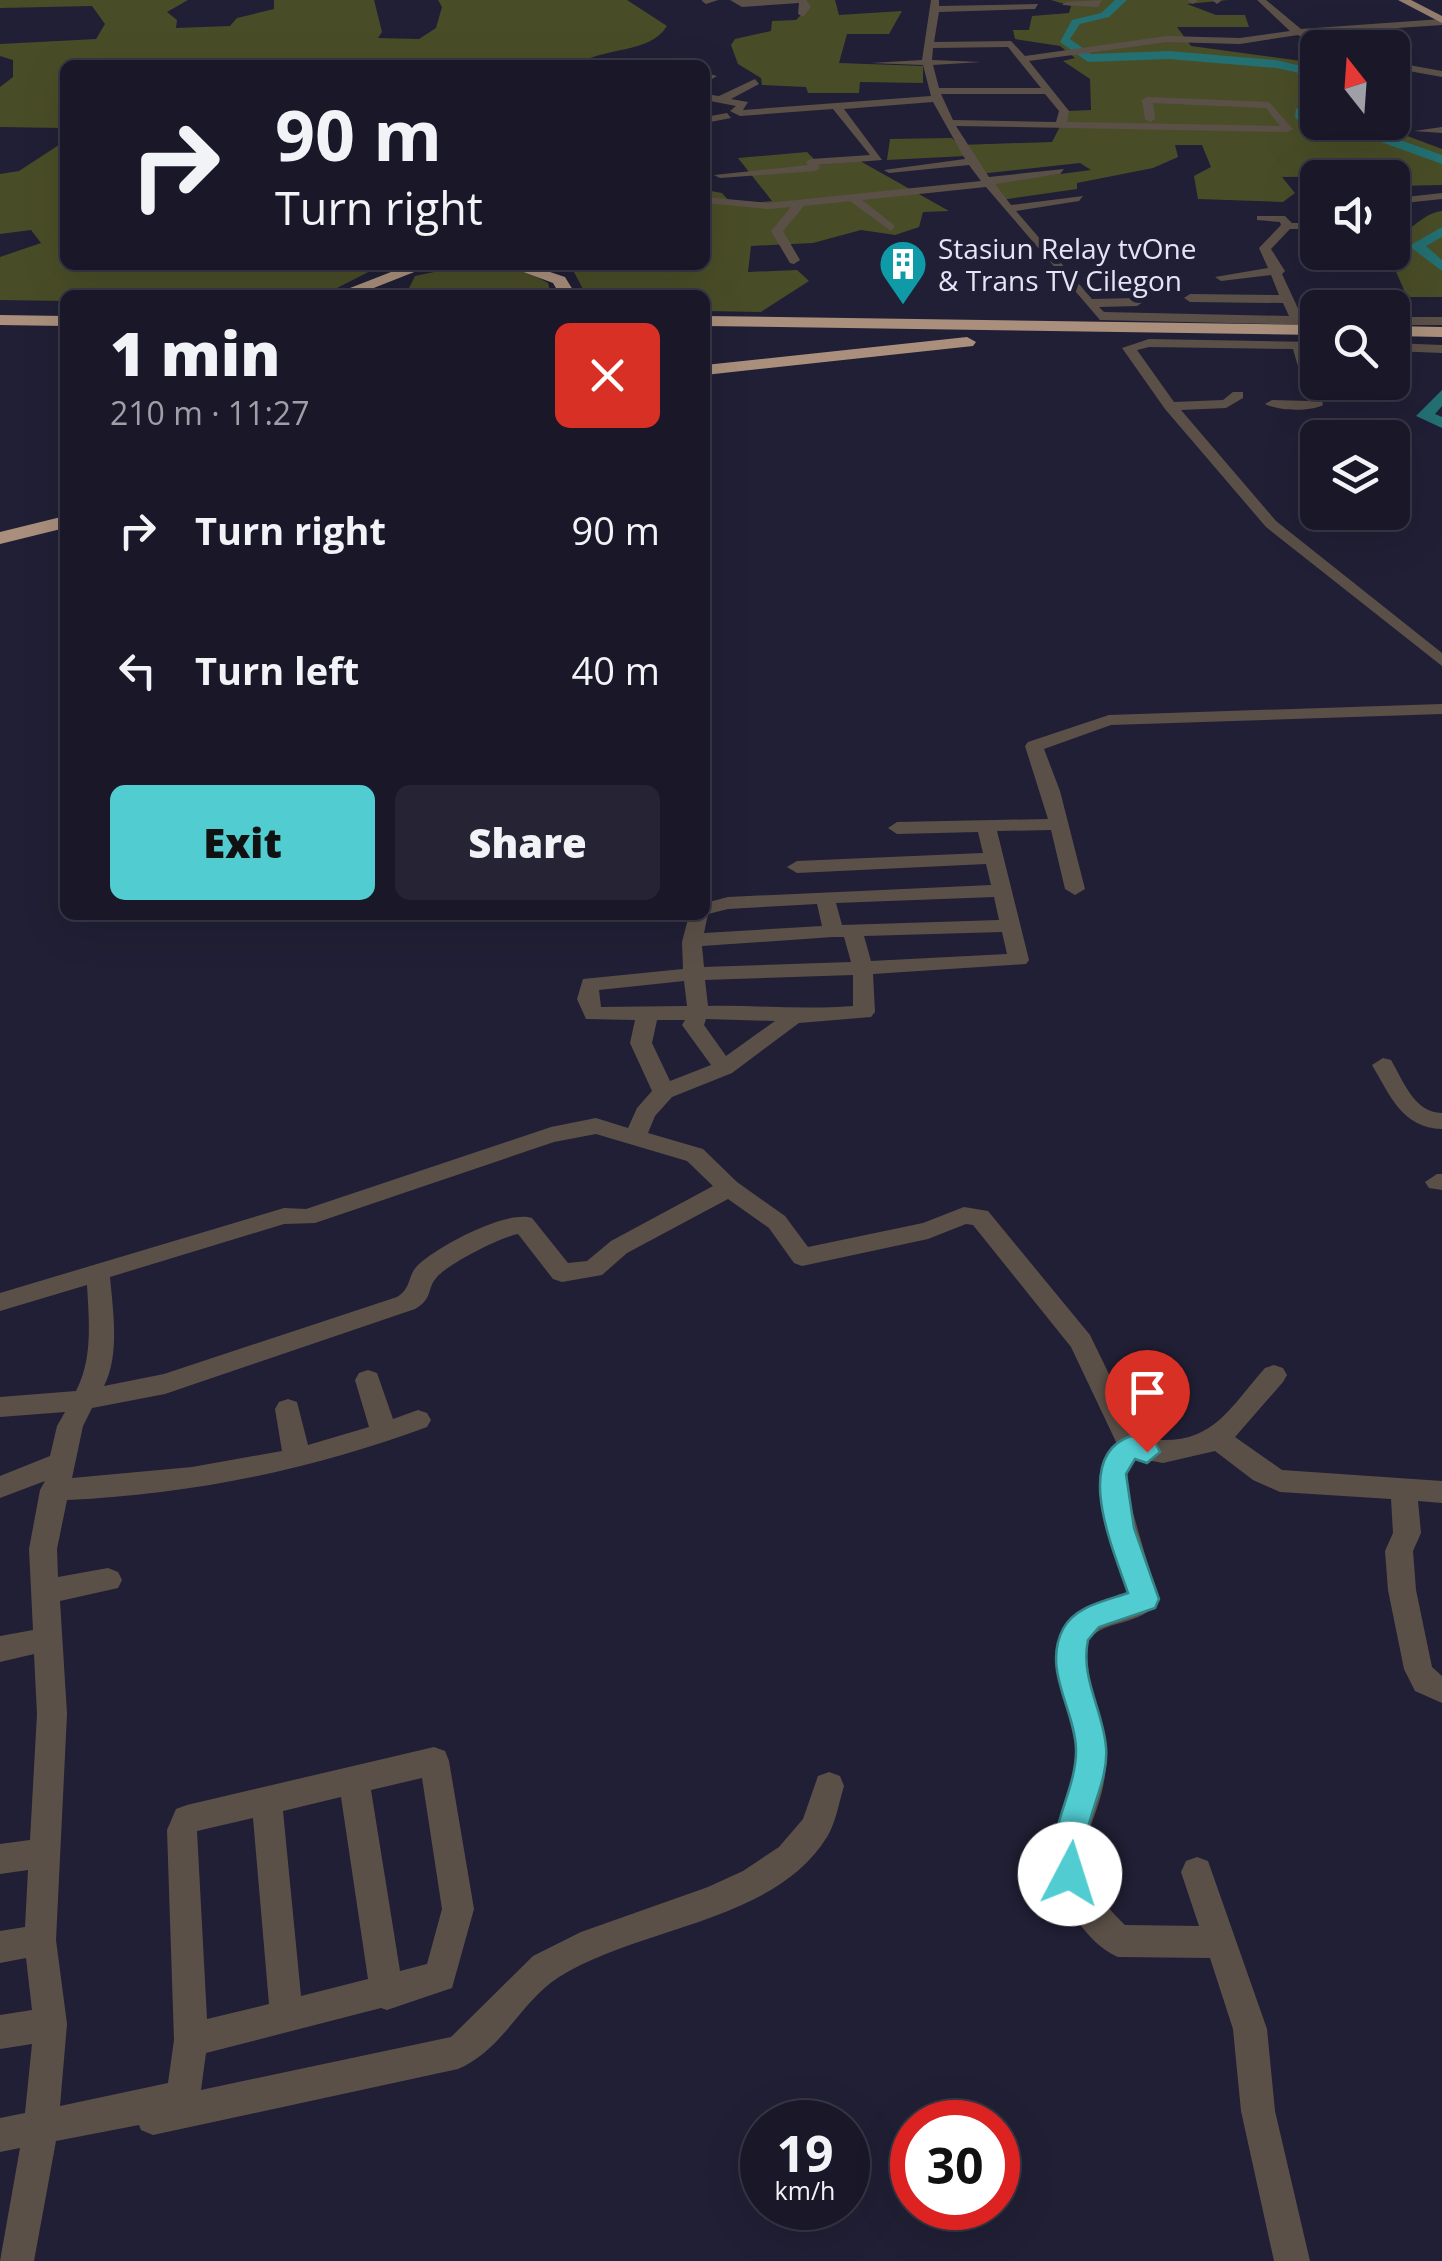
<!DOCTYPE html>
<meta charset="utf-8">
<style>
body{margin:0;font-family:"Open Sans",sans-serif;background:#262434;color:#f1f3f6;height:100vh;display:flex;flex-direction:column;font-size:38px;white-space:nowrap}
*{box-sizing:border-box;margin:0}
p{font-size:32px;color:#9f9fa8}
.icon{flex:none;width:55px;height:55px;fill:none;stroke:currentColor;stroke-width:2;stroke-linecap:round;stroke-linejoin:round}
.map{position:relative;flex:1;overflow:hidden}
.panel{position:absolute;left:60px;top:290px;width:650px;height:630px;display:flex;flex-direction:column;background:#191728;border-radius:15px;box-shadow:0 10px 40px #0002,0 0 0 2px #373645}
.panel>*{flex:none}
.top-card{position:absolute;left:60px;top:60px;width:650px;height:210px;border-radius:15px;box-shadow:0 10px 40px #0002,0 0 0 2px #373645;background:#191728;color:#f1f3f6;overflow:hidden}
.needle{width:65px;rotate:343deg}
.controls{position:absolute;left:1300px;top:30px;display:grid;gap:20px}
.controls a{display:grid;place-items:center;width:110px;height:110px;border-radius:15px;background:#191728;box-shadow:0 10px 40px #0002,0 0 0 2px #373645;font-size:50px}
.speed{position:absolute;left:740px;top:2100px;display:flex;gap:20px;font-size:50px;font-weight:700;text-align:center}
.speed>*{display:grid;place-content:center;width:130px;height:130px;border-radius:50%;background:#191728;box-shadow:0 10px 40px #0002,0 0 0 2px #373645;line-height:1}
.speed small{font-size:25px;font-weight:400}
.speed .limit{border:15px solid #d22;background:#fff;color:#111}
.pin{position:absolute;display:grid;place-items:center;width:85px;height:85px;color:#fff;margin:-102px -42px;border-radius:50% 50% 50% 0;rotate:-45deg;box-shadow:0 0 10px #0007}
.pin .icon{rotate:45deg}
.me{position:absolute;width:110px;margin:-55px;rotate:5deg;stroke-linejoin:round;filter:drop-shadow(0 0 8px #0008)}
.turn{display:flex;align-items:center;gap:35px;height:210px;padding:0 50px;font-size:45px}
.turn .icon{width:130px;height:130px;stroke-width:2.5}
.turn b{display:block;font-size:70px;line-height:85px}
.round{display:grid;place-items:center;flex:none;width:105px;height:105px;border-radius:15px;background:#262434}
.head{display:flex;align-items:center;justify-content:space-between;height:170px;padding:0 50px}
h1{font-size:60px;font-weight:800;line-height:75px}
.primary-button{display:flex;gap:20px;margin-top:auto;padding:20px 50px}
.primary-button a{flex:1;height:115px;border-radius:15px;background:#51ccd1;color:#111;font-size:40px;font-weight:800;line-height:115px;text-align:center}
.primary-button a+a{background:#262434;color:#f1f3f6}
ul{padding:0;list-style:none}
li{display:flex;align-items:center;gap:30px;height:140px;padding:0 50px}
li div{flex:1}
li b{display:block;font-size:38px}
li em{font-style:normal}
.map>svg:first-child{display:block}
.green{fill:#494d27}
.lines{fill:none;stroke-linecap:round;stroke-linejoin:round}
.river{fill:#236f71;fill-rule:evenodd}
.minor{fill:#5b5048;fill-rule:evenodd}
.major{fill:#937e6e;fill-rule:evenodd}
.highway{fill:#aa907c;fill-rule:evenodd}
.route{fill:#51ccd1;stroke:#358588;stroke-width:2.5}
.labels{text-anchor:middle;dominant-baseline:central;stroke-width:10;stroke-linejoin:round;paint-order:stroke}
.far-poi-label{font-size:28px;fill:#e5e4f4;stroke:#211f35;text-anchor:start}
</style>
<div class="map">
<svg width="1442" height="2261" viewBox="0 0 1442 2261">
<rect width="100%" height="100%" fill="#211f35"/>
<path class="green" d="M 0,0 L 188,0 L 167,12 L 177,20 L 176,28 L 230,26 L 237,18 L 274,9 L 274,0 L 374,0 L 382,32 L 378,38 L 419,39 L 436,28 L 442,7 L 438,0 L 627,0 L 667,26 C 649,55 603,46 578,65 L 65,65 L 65,135 L 62,128 L 0,127 L 0,87 L 13,77 L 13,60 L 0,56 L 0,44 L 96,39 L 105,24 L 92,6 L 0,8 Z
M 803,0 L 835,0 L 839,15 L 902,11 L 889,34 L 847,34 L 839,63 L 923,66 L 923,83 L 860,82 L 859,93 L 808,93 L 806,87 L 762,85 L 761,78 L 738,64 L 731,45 L 735,39 L 771,31 L 772,21 L 796,20 L 805,11 Z
M 1051,0 L 1229,0 L 1187,4 L 1216,15 L 1245,15 L 1249,27 L 1177,27 L 1191,46 L 1317,63 L 1318,122 L 1389,123 L 1386,128 L 1442,149 L 1442,185 L 1397,186 L 1392,178 L 1384,176 L 1282,177 L 1295,193 L 1283,202 L 1198,199 L 1194,176 L 1211,167 L 1202,145 L 1175,145 L 1178,157 L 1153,168 L 1077,183 L 1077,189 L 1001,200 L 990,183 L 1091,170 L 1080,163 L 979,174 L 965,156 L 887,160 L 890,139 L 952,138 L 959,145 L 1052,142 L 1068,111 L 1091,110 L 1090,79 L 1063,61 L 1075,58 L 1060,46 L 1015,39 L 1013,30 L 1029,30 L 1032,16 L 1069,13 L 1071,6 Z
M 65,141 L 65,265 L 382,265 L 337,288 L 309,295 L 65,295 L 65,301 L 0,300 L 0,257 L 41,243 L 31,230 L 0,234 L 0,174 L 19,171 Z
M 807,152 L 820,165 L 860,161 L 949,211 L 923,212 L 919,227 L 895,235 L 861,230 L 813,243 L 751,246 L 748,272 L 797,270 L 809,281 L 761,312 L 705,311 L 705,295 L 586,295 L 574,272 L 562,265 L 705,265 L 705,190 L 722,193 L 733,205 L 772,201 L 738,158 Z
M 1442,211 L 1442,297 L 1407,297 L 1388,253 L 1392,252 L 1393,239 C 1411,231 1423,213 1442,211 Z
M 467,265 C 498,266 521,267 548,283 L 551,295 L 419,295 L 408,290 L 415,276 Z"/>
<g class="lines">
<path class="river" d="M 1115,0 L 1127,0 L 1109,17 L 1080,24 L 1070,39 L 1091,54 L 1169,51 L 1276,60 L 1318,70 L 1318,77 L 1276,68 L 1169,59 L 1088,62 L 1060,42 L 1072,20 L 1101,13 Z
M 1318,102 L 1318,110 L 1307,116 L 1316,123 L 1389,136 L 1442,155 L 1442,164 L 1381,142 L 1307,129 L 1295,117 L 1296,109 Z
M 1442,227 L 1442,237 L 1426,246 L 1442,260 L 1442,271 L 1409,246 Z
M 1442,390 L 1442,406 L 1435,414 L 1442,417 L 1442,428 L 1416,416 Z"/>
<path class="minor" d="M 718,0 L 706,4 L 702,1 L 702,0 Z
M 730,0 L 806,0 L 811,7 L 803,17 L 798,14 L 799,3 L 742,7 Z
M 931,0 L 939,0 L 939,6 L 1038,4 L 1035,9 L 939,12 L 934,42 L 1011,41 L 1025,56 L 1167,36 L 1240,38 L 1290,31 L 1257,0 L 1266,0 L 1301,29 L 1442,19 L 1442,25 L 1309,34 L 1333,48 L 1321,48 L 1298,35 L 1240,44 L 1167,42 L 1029,61 L 1069,111 L 1067,122 L 1280,126 L 1266,108 L 1153,103 L 1155,119 L 1150,122 L 1145,119 L 1142,100 L 1147,97 L 1269,102 L 1293,129 L 1288,132 L 956,126 L 989,177 L 1064,169 L 1060,174 L 995,184 L 1011,205 L 1083,196 L 1079,201 L 1016,211 L 1092,299 L 1137,298 L 1143,302 L 1137,306 L 1099,307 L 1104,312 L 1289,316 L 1283,303 L 1190,302 L 1184,298 L 1190,294 L 1279,295 L 1271,275 L 1221,281 L 1215,277 L 1268,268 L 1259,248 L 1281,225 L 1280,222 L 1257,220 L 1257,216 L 1285,216 L 1292,223 L 1318,223 L 1318,229 L 1290,229 L 1271,249 L 1285,271 L 1282,274 L 1302,317 L 1318,317 L 1318,325 L 1100,320 L 986,187 L 862,200 L 895,226 L 891,231 L 850,201 L 804,206 L 783,231 L 800,260 L 794,264 L 790,263 L 771,231 L 791,207 L 768,209 L 705,203 L 705,197 L 768,203 L 981,181 L 969,165 L 889,173 L 884,170 L 965,159 L 933,102 L 844,109 L 882,160 L 818,165 L 820,168 L 815,171 L 720,178 L 714,175 L 808,165 L 806,162 L 811,159 L 870,155 L 833,109 L 740,116 L 730,111 L 736,106 L 705,100 L 705,94 L 719,96 L 755,79 L 759,84 L 731,99 L 748,102 L 743,110 L 931,96 L 923,65 L 871,63 L 922,60 ZM 1008,47 L 1041,88 L 939,88 L 933,65 L 981,62 L 932,60 L 933,48 ZM 941,94 L 1045,94 L 1059,111 L 1056,122 L 953,120 Z
M 1102,0 L 1098,7 L 1062,5 L 1066,2 Z
M 1187,0 L 1197,0 L 1197,1 L 1193,4 Z
M 1212,0 L 1221,0 L 1221,1 L 1217,4 Z
M 1392,62 L 1442,71 L 1442,77 L 1392,68 Z
M 709,74 L 717,76 L 705,83 L 705,76 Z
M 727,113 L 731,118 L 705,123 L 705,117 Z
M 1442,127 L 1442,133 L 1414,131 Z
M 1442,193 L 1442,199 L 1404,203 L 1392,211 L 1392,202 L 1397,198 Z
M 1392,317 L 1442,317 L 1442,325 L 1392,325 Z
M 1149,339 L 1318,342 L 1318,350 L 1307,350 L 1323,405 C 1310,412 1278,411 1265,404 L 1272,400 L 1308,401 L 1293,349 L 1149,347 L 1137,350 L 1174,402 L 1223,400 L 1233,392 L 1243,392 L 1243,398 L 1226,408 L 1181,410 L 1276,521 L 1442,653 L 1442,666 L 1266,527 L 1165,409 L 1122,348 Z
M 1392,343 L 1442,345 L 1442,353 L 1392,351 Z
M 1442,704 L 1442,714 L 1111,725 L 1044,749 L 1060,791 L 1085,889 L 1075,895 L 1065,889 L 1051,830 L 997,831 L 1029,960 L 1026,964 L 873,974 L 875,1012 L 871,1017 L 799,1023 L 732,1073 L 672,1097 L 655,1116 L 648,1133 L 703,1149 L 737,1182 L 785,1216 L 808,1247 L 923,1223 L 964,1207 L 988,1211 L 1090,1335 L 1140,1438 C 1210,1449 1224,1415 1265,1368 L 1274,1365 L 1283,1368 L 1287,1375 L 1283,1382 L 1235,1437 L 1282,1470 L 1442,1481 L 1442,1503 L 1418,1501 L 1421,1533 L 1413,1551 L 1416,1590 L 1432,1667 L 1442,1676 L 1442,1703 L 1415,1691 L 1404,1669 L 1388,1590 L 1385,1551 L 1393,1533 L 1391,1499 L 1280,1492 L 1253,1480 L 1215,1451 L 1163,1463 L 1136,1458 L 1127,1467 L 1129,1499 L 1158,1599 C 1144,1629 1101,1616 1085,1645 C 1081,1683 1104,1713 1106,1750 C 1110,1831 1045,1848 1125,1925 L 1199,1926 L 1181,1872 L 1186,1861 L 1197,1857 L 1208,1861 L 1267,2029 L 1275,2111 L 1310,2261 L 1274,2261 L 1241,2111 L 1233,2029 L 1210,1958 L 1118,1957 C 1101,1950 1089,1936 1078,1922 C 1022,1848 1081,1817 1076,1747 C 1073,1703 1039,1665 1068,1622 C 1081,1602 1110,1604 1129,1594 C 1121,1549 1076,1482 1117,1444 L 1071,1347 L 973,1225 L 966,1224 L 928,1239 L 802,1266 L 794,1263 L 769,1228 L 728,1199 L 627,1253 L 602,1275 L 562,1282 L 553,1279 L 518,1234 C 501,1237 449,1263 437,1277 C 426,1289 434,1298 415,1309 L 165,1394 L 92,1408 L 83,1426 L 72,1478 L 192,1467 L 282,1451 L 275,1409 L 279,1402 L 288,1399 L 297,1402 L 308,1445 L 369,1427 L 355,1380 L 359,1373 L 368,1370 L 377,1373 L 393,1419 L 418,1410 L 427,1413 L 431,1420 L 427,1427 C 310,1470 193,1494 67,1500 L 57,1549 L 58,1577 L 108,1568 L 118,1572 L 122,1580 L 118,1588 L 60,1601 L 67,1714 L 56,1940 L 67,2024 L 60,2106 L 168,2083 L 174,2040 L 167,1830 L 176,1809 L 187,1805 L 434,1747 L 445,1751 L 449,1761 L 474,1909 L 452,1988 L 387,2010 L 381,2008 L 206,2053 L 201,2090 L 451,2037 L 533,1956 L 581,1932 L 708,1887 L 743,1871 L 779,1847 L 803,1819 L 818,1776 L 829,1772 L 840,1776 L 844,1786 C 839,1802 836,1822 827,1837 C 774,1923 640,1926 559,1977 C 520,2002 503,2050 458,2069 L 153,2135 L 141,2130 L 139,2125 L 56,2141 L 34,2261 L 0,2261 L 20,2148 L 0,2152 L 0,2118 L 25,2113 L 32,2044 L 0,2049 L 0,2015 L 32,2010 L 26,1958 L 0,1963 L 0,1931 L 25,1927 L 28,1870 L 0,1874 L 0,1844 L 30,1840 L 37,1714 L 34,1654 L 0,1662 L 0,1636 L 33,1630 L 29,1549 L 40,1490 L 45,1481 L 0,1498 L 0,1476 L 50,1456 L 57,1426 L 65,1412 L 0,1417 L 0,1397 L 76,1391 C 93,1359 89,1320 87,1285 L 0,1311 L 0,1293 L 284,1208 L 306,1209 L 551,1127 L 596,1118 L 628,1128 L 637,1108 L 652,1091 L 630,1043 L 635,1020 L 586,1019 L 577,999 L 583,979 L 683,969 L 682,942 L 689,915 L 705,915 L 705,903 L 728,897 L 991,885 L 986,864 L 797,873 L 787,867 L 797,861 L 983,853 L 978,832 L 897,834 L 888,828 L 897,822 L 1048,819 L 1025,746 L 1028,742 L 1109,715 ZM 994,897 L 999,920 L 842,925 L 836,903 ZM 817,904 L 822,926 L 704,933 L 708,914 L 728,909 ZM 1002,932 L 1007,954 L 871,961 L 864,936 ZM 833,937 L 844,937 L 851,962 L 704,967 L 702,946 ZM 853,975 L 853,1006 C 804,1010 757,1005 708,1006 L 705,980 ZM 684,981 L 687,1006 L 601,1007 L 599,990 ZM 706,1019 L 775,1021 L 726,1056 L 704,1025 ZM 657,1020 L 685,1020 L 682,1025 L 711,1065 L 670,1081 L 652,1043 ZM 596,1134 L 687,1161 L 713,1186 L 611,1241 L 587,1261 L 568,1263 L 532,1218 C 505,1210 439,1246 418,1265 C 407,1276 412,1288 397,1297 L 164,1374 L 104,1386 C 120,1355 113,1311 110,1277 L 284,1224 L 315,1223 L 554,1142 ZM 422,1778 L 442,1909 L 427,1964 L 400,1971 L 371,1790 ZM 341,1797 L 368,1979 L 301,1996 L 283,1811 ZM 253,1818 L 269,2004 L 207,2019 L 197,1831 Z
M 1383,1058 L 1391,1060 C 1403,1080 1414,1113 1442,1113 L 1442,1129 C 1402,1128 1390,1095 1372,1065 Z
M 1437,1174 L 1442,1174 L 1442,1190 L 1429,1188 L 1425,1182 Z"/>
<path class="major" d="M 1398,0 L 1411,0 L 1442,16 L 1442,23 Z"/>
<path class="highway" d="M 409,265 L 432,265 L 356,295 L 332,295 Z
M 505,265 L 529,265 L 565,277 L 576,295 L 560,295 L 553,283 Z
M 0,315 L 65,316 L 65,326 L 0,325 Z
M 705,316 L 1318,325 L 1318,335 L 705,326 Z
M 1392,326 L 1442,327 L 1442,337 L 1392,336 Z
M 967,337 L 976,342 L 973,346 L 705,375 L 705,365 Z
M 65,516 L 65,528 L 0,544 L 0,532 Z"/>
</g>
<path class="route" d="M 1131,1436 L 1156,1444 L 1160,1452 L 1147,1463 L 1135,1459 L 1126,1474 L 1134,1528 L 1159,1599 L 1155,1608 L 1099,1627 L 1088,1640 C 1080,1678 1103,1710 1106,1747 C 1109,1778 1090,1808 1086,1838 C 1083,1855 1088,1869 1081,1884 L 1070,1889 L 1059,1884 C 1039,1839 1077,1795 1076,1749 C 1075,1710 1042,1669 1063,1629 C 1075,1606 1105,1601 1128,1593 C 1114,1551 1071,1456 1131,1436 Z"/>
<defs>
<g id="building-pin" transform="scale(2.5)"><path d="M0 17L-7.5 6A9.5 9.5 0 1 1 7.5 6Z" fill="#0f9aa8" stroke="#211f35"/><path d="M-4-6H4V6H1V3H-1V6H-4ZM-2.5-4.3h1.7v1.8h-1.7ZM.8-4.3h1.7v1.8H.8ZM-2.5-1h1.7V.8h-1.7ZM.8-1h1.7V.8H.8Z" fill="#fff"/></g>
</defs>
<g fill-rule="evenodd">
<use href="#building-pin" x="903" y="264"/>
</g>
<g class="labels">
<g class="far-poi-label">
<text x="938" y="248">Stasiun Relay tvOne<tspan x="938" dy="32">&amp; Trans TV Cilegon</tspan></text>
</g>
</g>
</svg>
<div class="controls">
<a><svg class="needle" viewBox="-14 -14 28 28"><path d="M0-13l5 13h-10z" fill="#e53935"/><path d="M0 13l5-13h-10z" fill="#9f9fa8"/></svg></a>
<a><svg class="icon" aria-label="sound" viewBox="0 0 24 24"><path d="M4 9h4l5-4v14l-5-4H4zM17 9q2 3 0 6"/></svg></a>
<a><svg class="icon" aria-label="search" viewBox="0 0 24 24"><circle cx="10" cy="10" r="6"/><path d="M15 15l6 6"/></svg></a>
<a><svg class="icon" aria-label="layers" viewBox="0 0 24 24"><path d="M12 4l9 5-9 5-9-5zM3 14l9 5 9-5"/></svg></a>
</div>
<div class="speed"><div>19<small>km/h</small></div><div class="limit">30</div></div>
<div class="pin" style="left:1147px;top:1452px;background:#d93025"><svg class="icon" aria-label="arrive" viewBox="0 0 24 24"><path d="M6 21V4h12l-3 4 3 4H6"/></svg></div>
<svg class="me" style="left:1070px;top:1874px" viewBox="-20 -20 40 40"><circle r="19" fill="#fff"/><path d="M0-13L10 11 0 6-10 11z" fill="#51ccd1"/></svg>
<div class="top-card">
<div class="turn"><svg class="icon" aria-label="right" viewBox="0 0 24 24"><path d="M7 20v-9h11M14 6l5 5-5 5"/></svg><div><b>90 m</b>Turn right</div></div>
</div>
<section class="panel">
<div class="head"><div><h1>1 min</h1><p>210 m · 11:27</p></div><a class="round" style="background:#d93025;color:#fff"><svg class="icon" aria-label="close" viewBox="0 0 24 24"><path d="M6 6l12 12M18 6L6 18"/></svg></a></div>
<ul>
<li><svg class="icon" aria-label="right" viewBox="0 0 24 24"><path d="M7 20v-9h11M14 6l5 5-5 5"/></svg><div><b>Turn right</b></div><em>90 m</em></li>
<li><svg class="icon" aria-label="left" viewBox="0 0 24 24"><path d="M17 20v-9H6M10 6l-5 5 5 5"/></svg><div><b>Turn left</b></div><em>40 m</em></li>
</ul>
<div class="primary-button"><a>Exit</a><a>Share</a></div>
</section>
</div>
